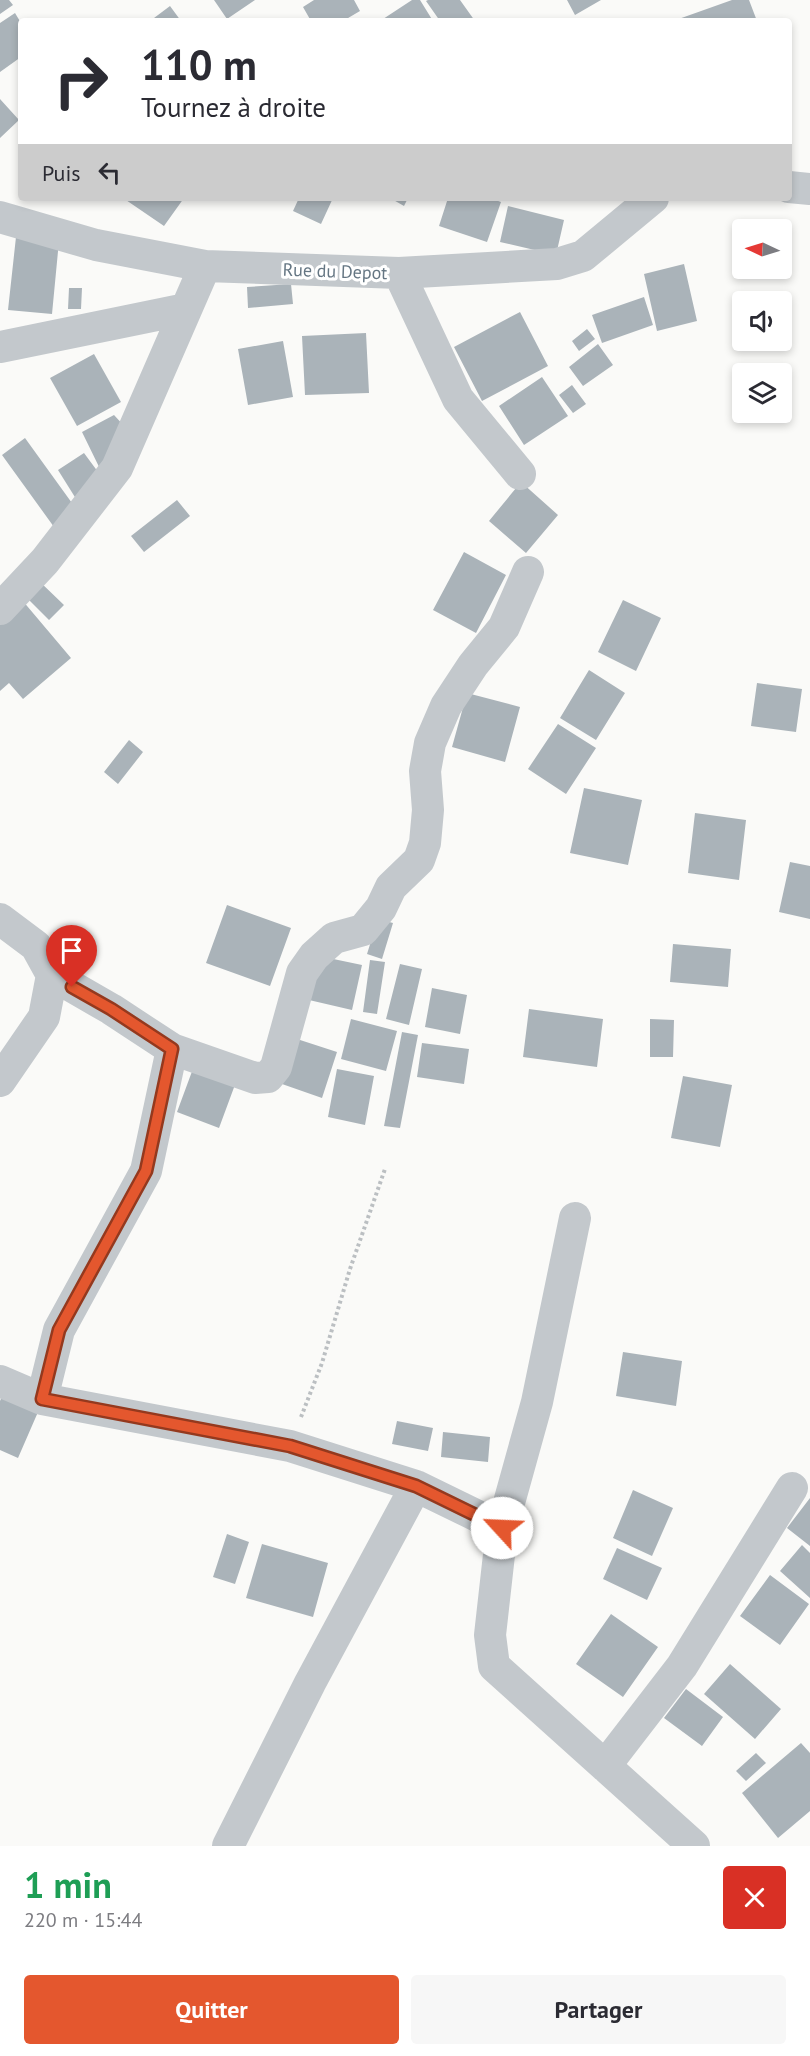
<!DOCTYPE html>
<html lang="fr">
<meta charset="utf-8">
<style>
body{margin:0;font-family:"PT Sans",sans-serif;background:#f7f7f7;color:#2b2b33;height:100vh;display:flex;flex-direction:column;font-size:22px;white-space:nowrap}
*{box-sizing:border-box;margin:0}
p{font-size:20px;color:#7c7c81}
.icon{flex:none;width:33px;height:33px;fill:none;stroke:currentColor;stroke-width:2;stroke-linecap:round;stroke-linejoin:round}
.map{position:relative;height:1846px;overflow:hidden}
.sheet{display:flex;flex-direction:column;background:#fff;flex:1}
.sheet>*{flex:none}
.top-card{position:absolute;left:18px;top:18px;width:774px;height:183px;border-radius:6px;box-shadow:0 3px 9px #0003;background:#fff;color:#2b2b33;overflow:hidden}
.needle{width:39px;rotate:274deg}
.fabs{position:absolute;left:732px;top:219px;display:grid;gap:12px}
.fabs a{display:grid;place-items:center;width:60px;height:60px;border-radius:6px;background:#fff;box-shadow:0 3px 9px #0003;font-size:30px}
.pin{position:absolute;display:grid;place-items:center;width:51px;height:51px;color:#fff;margin:-62px -26px;border-radius:50% 50% 50% 0;rotate:-45deg;box-shadow:0 0 6px #0007}
.pin .icon{rotate:45deg}
.me{position:absolute;width:66px;margin:-33px;rotate:295deg;stroke-linejoin:round;filter:drop-shadow(0 0 4px #0008)}
.turn{display:flex;align-items:center;gap:21px;height:126px;padding:0 24px;font-size:27px}
.turn .icon{width:78px;height:78px;stroke-width:2.5}
.turn b{display:block;font-size:42px;line-height:51px}
.then{display:flex;align-items:center;height:57px;padding:0 24px;background:#0003;gap:12px;font-size:22px}
.round{display:grid;place-items:center;flex:none;width:63px;height:63px;border-radius:6px;background:#f7f7f7}
.overview{display:flex;align-items:center;justify-content:space-between;height:102px;padding:0 24px}
h1{font-size:36px;font-weight:700;line-height:45px;color:#1e9e55}
.primary-button{display:flex;gap:12px;margin-top:auto;padding:12px 24px}
.primary-button a{flex:1;height:69px;border-radius:6px;background:#e4572e;color:#fff;font-size:24px;font-weight:700;line-height:69px;text-align:center}
.primary-button a+a{background:#f7f7f7;color:#2b2b33}
.map>svg:first-child{display:block}
.building{fill:#aab3b9}
.lines{fill:none;stroke-linecap:round;stroke-linejoin:round}
.path{stroke:#bbbfc2;stroke-width:4;stroke-dasharray:3 3;stroke-linecap:butt}
.minor{stroke:#c3c8cc;stroke-width:32}
.route-casing{stroke:#94391e;stroke-width:15}
.route{stroke:#e4572e;stroke-width:10}
.labels{text-anchor:middle;dominant-baseline:central;stroke-width:6;stroke-linejoin:round;paint-order:stroke}
.street-label{font-size:18px;fill:#657683;stroke:#fff}
</style>
<div class="map">
<svg width="810" height="1846" viewBox="0 0 810 1846">
<rect width="100%" height="100%" fill="#fafaf8"/>
<path class="building" d="M 0,0 L 9,0 L 13,5 L 0,14 Z
M 214,0 L 255,0 L 227,19 Z
M 314,0 L 354,0 L 360,11 L 343,21 L 311,21 L 303,7 Z
M 412,0 L 420,0 L 433,21 L 380,21 Z
M 428,0 L 460,0 L 475,21 L 440,21 L 426,1 Z
M 567,0 L 601,0 L 575,15 Z
M 732,0 L 749,0 L 757,21 L 673,21 Z
M 170,6 L 181,21 L 150,21 Z
M 15,13 L 21,23 L 21,57 L 0,72 L 0,23 Z
M 0,99 L 19,120 L 0,138 Z
M 123,198 L 184,198 L 164,226 Z
M 299,198 L 333,198 L 321,224 L 293,211 Z
M 390,198 L 408,198 L 404,206 Z
M 448,198 L 490,198 L 501,202 L 487,242 L 439,226 Z
M 508,206 L 564,220 L 556,255 L 500,242 Z
M 16,237 L 59,241 L 52,314 L 8,310 Z
M 684,264 L 697,321 L 657,331 L 644,274 Z
M 291,284 L 293,304 L 248,308 L 247,287 Z
M 69,288 L 82,288 L 81,309 L 68,309 Z
M 644,297 L 653,325 L 602,343 L 592,315 Z
M 520,312 L 548,366 L 482,401 L 454,347 Z
M 587,329 L 595,339 L 579,351 L 572,341 Z
M 366,333 L 369,393 L 305,395 L 302,336 Z
M 283,341 L 293,397 L 248,405 L 238,349 Z
M 598,344 L 613,365 L 583,386 L 569,367 Z
M 94,354 L 121,402 L 77,426 L 50,378 Z
M 542,377 L 568,416 L 524,445 L 499,406 Z
M 572,385 L 586,404 L 573,413 L 559,395 Z
M 114,415 L 126,428 L 103,475 L 82,432 Z
M 25,438 L 77,510 L 54,527 L 2,455 Z
M 84,453 L 101,476 L 78,502 L 58,470 Z
M 521,482 L 558,515 L 526,553 L 489,521 Z
M 177,500 L 190,516 L 144,552 L 131,536 Z
M 464,552 L 506,575 L 476,633 L 433,610 Z
M 38,580 L 64,605 L 49,620 L 24,595 Z
M 22,600 L 71,658 L 23,699 L 9,683 L 0,691 L 0,619 Z
M 623,600 L 661,618 L 636,671 L 598,652 Z
M 589,670 L 625,693 L 596,740 L 560,718 Z
M 757,683 L 802,689 L 796,732 L 751,726 Z
M 467,693 L 520,707 L 505,762 L 452,747 Z
M 558,724 L 596,748 L 566,794 L 528,769 Z
M 129,740 L 143,752 L 118,784 L 104,772 Z
M 584,788 L 642,800 L 628,865 L 570,853 Z
M 695,813 L 746,820 L 739,880 L 688,873 Z
M 790,862 L 810,866 L 810,919 L 779,912 Z
M 227,905 L 291,928 L 270,986 L 206,963 Z
M 378,919 L 393,923 L 382,959 L 367,954 Z
M 673,944 L 731,949 L 728,987 L 670,982 Z
M 319,956 L 362,965 L 352,1010 L 309,1000 Z
M 370,960 L 385,962 L 377,1014 L 363,1012 Z
M 400,964 L 422,969 L 409,1025 L 386,1019 Z
M 432,988 L 467,995 L 460,1034 L 425,1027 Z
M 529,1009 L 603,1019 L 597,1067 L 523,1057 Z
M 351,1019 L 397,1031 L 386,1071 L 341,1059 Z
M 650,1019 L 674,1020 L 673,1057 L 650,1057 Z
M 402,1032 L 418,1035 L 400,1128 L 384,1126 Z
M 297,1039 L 337,1052 L 322,1098 L 282,1084 Z
M 422,1043 L 469,1049 L 464,1084 L 417,1077 Z
M 194,1066 L 236,1082 L 219,1128 L 177,1112 Z
M 337,1069 L 374,1076 L 365,1125 L 328,1117 Z
M 683,1076 L 732,1085 L 720,1147 L 671,1138 Z
M 623,1352 L 682,1361 L 676,1406 L 616,1396 Z
M 2,1396 L 38,1412 L 18,1458 L 0,1450 L 0,1401 Z
M 397,1421 L 433,1428 L 428,1451 L 392,1444 Z
M 443,1432 L 490,1437 L 488,1462 L 441,1457 Z
M 633,1490 L 673,1508 L 652,1556 L 613,1538 Z
M 810,1498 L 810,1546 L 787,1528 Z
M 227,1534 L 249,1542 L 235,1584 L 213,1577 Z
M 262,1544 L 328,1563 L 313,1617 L 246,1598 Z
M 802,1545 L 810,1553 L 810,1598 L 780,1571 Z
M 617,1548 L 662,1568 L 647,1600 L 603,1579 Z
M 770,1575 L 809,1604 L 780,1645 L 740,1616 Z
M 611,1614 L 658,1647 L 623,1697 L 576,1664 Z
M 730,1664 L 781,1709 L 755,1739 L 704,1694 Z
M 686,1689 L 723,1717 L 702,1746 L 664,1718 Z
M 801,1743 L 810,1753 L 810,1811 L 778,1838 L 742,1793 Z
M 756,1753 L 766,1763 L 746,1781 L 736,1771 Z"/>
<g class="lines">
<path class="path" d="M 301,1417 L 322,1363 L 350,1269 L 385,1169"/>
<path class="minor" d="M 789,187 L 810,189
M 0,217 L 96,245 L 205,266 L 399,273 L 557,264 L 583,256 L 653,198
M 399,273 L 458,399 L 520,474
M 0,347 L 186,309
M 0,609 L 45,561 L 117,468 L 205,266
M 0,919 L 36,946 L 52,975 L 44,1017 L 0,1081
M 52,975 L 111,1009 L 172,1049 L 255,1078 L 268,1077 L 276,1067 L 302,973 L 314,956 L 334,938 L 363,930 L 381,908 L 391,887 L 419,860 L 425,843 L 428,810 L 425,771 L 430,743 L 446,706 L 473,665 L 504,627 L 528,572
M 575,1218 L 537,1402 L 502,1528 L 490,1635 L 494,1666 L 694,1846
M 0,1381 L 42,1399 L 290,1446 L 416,1486 L 502,1528
M 42,1399 L 59,1330 L 146,1171 L 172,1049
M 605,1766 L 682,1666 L 792,1488
M 228,1846 L 310,1683 L 416,1486"/>
</g>
<g class="lines">
<g class="route-casing">
<path id="route" d="M 72,987 L 111,1009 L 172,1049 L 146,1171 L 59,1330 L 42,1399 L 290,1446 L 416,1486 L 502,1528"/>
</g>
<use href="#route" class="route"/>
</g>
<g class="labels">
<g class="street-label">
<text transform="translate(335 271) rotate(2)">Rue du Depot</text>
</g>
</g>
</svg>
<div class="fabs">
<a><svg class="needle" viewBox="-14 -14 28 28"><path d="M0-13l5 13h-10z" fill="#e53935"/><path d="M0 13l5-13h-10z" fill="#7c7c81"/></svg></a>
<a><svg class="icon" aria-label="sound" viewBox="0 0 24 24"><path d="M4 9h4l5-4v14l-5-4H4zM17 9q2 3 0 6"/></svg></a>
<a><svg class="icon" aria-label="layers" viewBox="0 0 24 24"><path d="M12 4l9 5-9 5-9-5zM3 14l9 5 9-5"/></svg></a>
</div>
<div class="pin" style="left:72px;top:987px;background:#d93025"><svg class="icon" aria-label="arrive" viewBox="0 0 24 24"><path d="M6 21V4h12l-3 4 3 4H6"/></svg></div>
<svg class="me" style="left:502px;top:1528px" viewBox="-20 -20 40 40"><circle r="19" fill="#fff"/><path d="M0-13L10 11 0 6-10 11z" fill="#e4572e"/></svg>
<div class="top-card">
<div class="turn"><svg class="icon" aria-label="right" viewBox="0 0 24 24"><path d="M7 20v-9h11M14 6l5 5-5 5"/></svg><div><b>110 m</b>Tournez à droite</div></div>
<div class="then">Puis<svg class="icon" aria-label="left" viewBox="0 0 24 24"><path d="M17 20v-9H6M10 6l-5 5 5 5"/></svg></div>
</div>
</div>
<section class="sheet">
<div class="overview"><div><h1>1 min</h1><p>220 m · 15:44</p></div><a class="round" style="background:#d93025;color:#fff"><svg class="icon" aria-label="close" viewBox="0 0 24 24"><path d="M6 6l12 12M18 6L6 18"/></svg></a></div>
<div class="primary-button"><a>Quitter</a><a>Partager</a></div>
</section>
